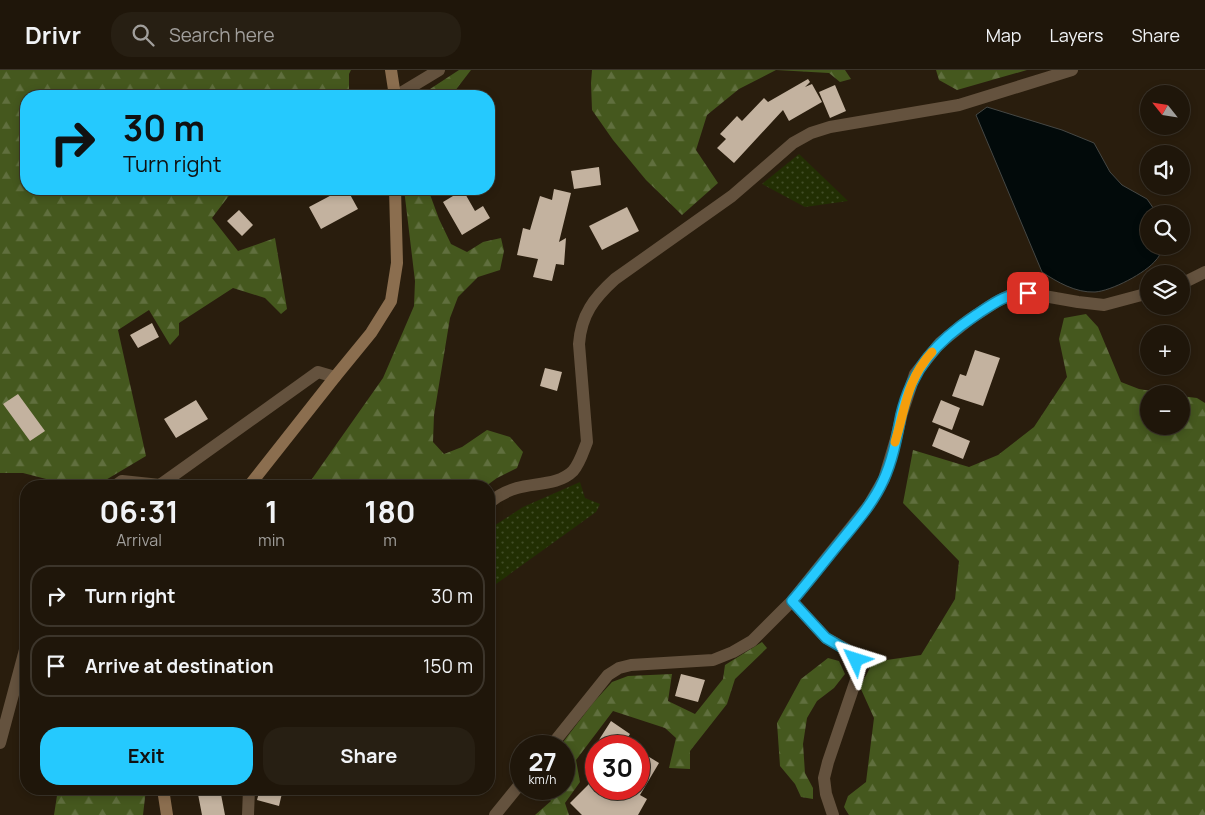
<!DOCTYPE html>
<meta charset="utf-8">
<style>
body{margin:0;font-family:Manrope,sans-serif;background:#271f13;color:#f1f3f6;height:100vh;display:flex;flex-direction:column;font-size:19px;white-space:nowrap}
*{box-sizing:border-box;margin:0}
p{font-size:16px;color:#a19f9c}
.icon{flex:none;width:28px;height:28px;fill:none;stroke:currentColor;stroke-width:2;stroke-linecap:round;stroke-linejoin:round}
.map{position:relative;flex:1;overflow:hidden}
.panel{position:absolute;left:20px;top:410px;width:475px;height:315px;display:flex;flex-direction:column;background:#1f160a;border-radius:20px;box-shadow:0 2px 8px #0003,0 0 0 1px #3c352b}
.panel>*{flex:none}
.guide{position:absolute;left:20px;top:20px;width:475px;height:105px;border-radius:20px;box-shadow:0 2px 8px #0003,0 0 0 1px #3c352b;background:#25c9fe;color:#111;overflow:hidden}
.needle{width:32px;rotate:300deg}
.fabs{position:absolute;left:1140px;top:15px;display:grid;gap:10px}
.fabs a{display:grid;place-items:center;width:50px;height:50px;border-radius:50%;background:#1f160a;box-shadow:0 2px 8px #0003,0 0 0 1px #3c352b;font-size:25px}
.speed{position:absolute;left:510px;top:665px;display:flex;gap:10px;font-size:25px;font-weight:700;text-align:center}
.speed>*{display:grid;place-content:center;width:65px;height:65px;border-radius:50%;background:#1f160a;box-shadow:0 2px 8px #0003,0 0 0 1px #3c352b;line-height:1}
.speed small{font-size:12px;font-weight:400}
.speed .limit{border:8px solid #d22;background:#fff;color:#111}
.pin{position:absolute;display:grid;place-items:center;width:42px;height:42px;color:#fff;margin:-21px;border-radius:10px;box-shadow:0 2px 8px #0006}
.me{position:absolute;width:55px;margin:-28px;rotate:311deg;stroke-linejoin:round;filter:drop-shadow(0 0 4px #0008)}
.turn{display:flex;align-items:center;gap:18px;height:105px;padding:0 20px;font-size:22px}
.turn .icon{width:65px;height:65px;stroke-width:2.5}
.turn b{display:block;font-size:35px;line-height:42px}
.eta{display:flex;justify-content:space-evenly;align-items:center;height:85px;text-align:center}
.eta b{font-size:30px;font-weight:700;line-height:35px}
.button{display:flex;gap:10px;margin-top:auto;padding:10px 20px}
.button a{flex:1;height:58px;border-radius:20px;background:#25c9fe;color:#111;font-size:20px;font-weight:700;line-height:58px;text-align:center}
.button a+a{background:#271f13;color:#f1f3f6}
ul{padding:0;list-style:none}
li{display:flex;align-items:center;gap:15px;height:62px;margin:0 10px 8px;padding:0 10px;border:2px solid #3c352b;border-radius:20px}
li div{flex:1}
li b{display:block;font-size:19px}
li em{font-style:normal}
header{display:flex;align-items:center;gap:30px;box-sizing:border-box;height:70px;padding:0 25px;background:#1f160a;border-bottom:1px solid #3c352b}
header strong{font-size:24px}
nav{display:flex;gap:28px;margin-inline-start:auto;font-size:18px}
.search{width:350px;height:45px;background:#271f13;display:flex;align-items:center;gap:12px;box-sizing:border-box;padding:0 18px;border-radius:20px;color:#a19f9c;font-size:19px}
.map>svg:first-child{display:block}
.grass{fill:url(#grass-dots)}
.forest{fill:url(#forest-firs)}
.water{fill:#020a0a;stroke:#464845}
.building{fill:#c3b29f}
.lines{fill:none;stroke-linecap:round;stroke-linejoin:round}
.street{stroke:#64523e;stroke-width:12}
.secondary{stroke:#8b6e4f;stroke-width:12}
.route-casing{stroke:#1883a5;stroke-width:12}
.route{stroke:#25c9fe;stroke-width:9}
.slow{stroke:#f59e0b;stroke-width:9}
</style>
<header>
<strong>Drivr</strong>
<div class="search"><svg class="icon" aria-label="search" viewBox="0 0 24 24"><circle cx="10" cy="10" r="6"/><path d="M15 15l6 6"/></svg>Search here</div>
<nav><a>Map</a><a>Layers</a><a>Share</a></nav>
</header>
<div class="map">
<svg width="1205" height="745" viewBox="0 0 1205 745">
<defs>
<pattern id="grass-dots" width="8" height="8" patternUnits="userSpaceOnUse" patternTransform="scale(1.25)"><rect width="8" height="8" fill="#222f03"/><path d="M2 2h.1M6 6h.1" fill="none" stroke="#424d27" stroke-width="1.8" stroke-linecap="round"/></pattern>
<pattern id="forest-firs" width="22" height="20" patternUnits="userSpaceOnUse" patternTransform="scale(1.25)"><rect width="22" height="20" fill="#45581e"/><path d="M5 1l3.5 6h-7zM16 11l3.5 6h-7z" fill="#606f3e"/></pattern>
</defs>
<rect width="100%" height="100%" fill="#291d0d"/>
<path class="grass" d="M 799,84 L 848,131 L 805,137 L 762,114 Z
M 580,412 L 585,428 L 600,434 L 596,442 L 496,514 L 494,524 L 489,528 L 489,459 L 523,437 Z"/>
<path class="forest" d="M 0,0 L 351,0 L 349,4 L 349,26 L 26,26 L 26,119 L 234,119 L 212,148 L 238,181 L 275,168 L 287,239 L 281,244 L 265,228 L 233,218 L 179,253 L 179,265 L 170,275 L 149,240 L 118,260 L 146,386 L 104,411 L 73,416 L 23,403 L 0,403 Z
M 459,0 L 471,0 L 451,26 L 424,26 L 430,19 Z
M 592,0 L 845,0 L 851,9 L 840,12 L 829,3 L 776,0 L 739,19 L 707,45 L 696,80 L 718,113 L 682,145 L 646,110 L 613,70 L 592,40 L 591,13 Z
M 936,0 L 1027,0 L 957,20 L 939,10 Z
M 404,119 L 428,119 L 439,149 L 451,174 L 467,182 L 483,172 L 501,168 L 504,181 L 500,200 L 478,207 L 458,227 L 450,248 L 434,345 L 433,372 L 444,384 L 462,377 L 487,360 L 510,367 L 523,382 L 517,398 L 497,408 L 486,416 L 307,416 L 383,308 L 414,236 L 415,211 Z
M 1086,244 L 1098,257 L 1121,312 L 1139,319 L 1169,324 L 1149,324 L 1149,356 L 1181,356 L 1181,326 L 1197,328 L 1205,333 L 1205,745 L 849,745 L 844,737 L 848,726 L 866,712 L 874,648 L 860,617 L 873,592 L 921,585 L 955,529 L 959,491 L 903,433 L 913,380 L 969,397 L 998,385 L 1034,357 L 1067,307 L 1059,269 L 1064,248 Z
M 762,572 L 767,578 L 735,609 L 727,634 L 690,681 L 690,699 L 669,698 L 676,668 L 665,658 L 613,641 L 576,690 L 580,712 L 565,733 L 569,745 L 535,745 L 551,731 L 543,722 L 546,719 L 564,719 L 564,676 L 560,676 L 593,633 L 612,612 L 628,606 L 672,604 L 668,631 L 695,644 L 723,609 L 725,595 Z
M 828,588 L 839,591 L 845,604 L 834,618 L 817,631 L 807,648 L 803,674 L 805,703 L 813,718 L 813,729 L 801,727 L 795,714 L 780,696 L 777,653 L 801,609 Z
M 58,719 L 146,719 L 143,745 L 54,745 Z"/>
<path class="water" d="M 987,37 L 1062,60 L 1094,73 L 1110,102 L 1122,115 L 1147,129 L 1156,142 L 1156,144 L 1149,144 L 1149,176 L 1162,176 C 1161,181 1160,186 1156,190 C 1146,203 1111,221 1095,222 C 1076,223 1057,212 1042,202 L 976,45 Z"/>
<path class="building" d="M 808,9 L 810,12 L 805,17 L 812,14 L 822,32 L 789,51 L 783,40 L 734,93 L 717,78 L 726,69 L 720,64 L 737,46 L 742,51 L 764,28 L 768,32 Z
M 835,15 L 846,41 L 830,48 L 819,22 Z
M 599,97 L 601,115 L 574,119 L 571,101 Z
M 343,119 L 347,119 L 358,139 L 321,159 L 309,137 Z
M 554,119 L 571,123 L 559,172 L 566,168 L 564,195 L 556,194 L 552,211 L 533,207 L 538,189 L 517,185 L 523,158 L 530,160 L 540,126 L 552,130 Z
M 463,120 L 475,141 L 483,136 L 490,148 L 462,165 L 443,132 Z
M 627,137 L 639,161 L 602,180 L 589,156 Z
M 239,140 L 253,155 L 242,166 L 227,151 Z
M 152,253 L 159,267 L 138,278 L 130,265 Z
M 975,280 L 1000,288 L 983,336 L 952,326 L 960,304 L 966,306 Z
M 545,298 L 562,302 L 557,321 L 540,316 Z
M 18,324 L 45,361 L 30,371 L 3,334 Z
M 196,330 L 208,349 L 176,368 L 164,349 Z
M 941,330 L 960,338 L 952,360 L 932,352 Z
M 939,358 L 970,371 L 963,389 L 932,376 Z
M 681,604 L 705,610 L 698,632 L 675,626 Z
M 611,651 L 630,664 L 622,676 L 595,676 Z
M 646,685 L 659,693 L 640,725 L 647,729 L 638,745 L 582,745 L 570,733 L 596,707 L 596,719 L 639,719 L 639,697 Z
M 197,719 L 220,719 L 225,745 L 202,745 Z
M 260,719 L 283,719 L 279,736 L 257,730 Z"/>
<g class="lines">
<path class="street" d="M 396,26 L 439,0
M 1181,214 L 1205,202
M 115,416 L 122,411 L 160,415 L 318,302 L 335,307
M 489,433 C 497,426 507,421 517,418 C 535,413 559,415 573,401 C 580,393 583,382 587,372 L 579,274 C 581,245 594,228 615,209 L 732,126 L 793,73 L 811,63 L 830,57 L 959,35 L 1072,0
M 792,531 L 826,568 L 850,581 L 856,590 L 857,607 L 828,692 L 824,708 L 826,724 L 833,745
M 0,673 L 26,576
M 551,676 L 608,605 L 619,598 L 631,595 L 713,590 L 733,582 L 752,571 L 792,531 L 869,435 L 884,409 L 896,369 L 902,343 L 915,304 L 940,273 L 970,249 L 996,232 L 1014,223 L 1027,223 L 1078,232 L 1104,235 L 1149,223
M 248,745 L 249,719
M 495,745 L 521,713"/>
<path class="secondary" d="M 391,0 L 395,26
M 249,416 L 335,307 L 371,263 L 391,231 L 397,193 L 395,119
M 163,719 L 167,745"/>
</g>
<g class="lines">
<g class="route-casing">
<path id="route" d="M 856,590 L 850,582 L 826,568 L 792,531 C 810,510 827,488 845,466 C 859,449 874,431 883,411 C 893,390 897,366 901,345 C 912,298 937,271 976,245 C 994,233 1007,223 1028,223"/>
</g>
<use href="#route" class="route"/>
<path class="slow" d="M 895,372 C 906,337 906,311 932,282"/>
</g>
</svg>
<div class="fabs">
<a><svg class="needle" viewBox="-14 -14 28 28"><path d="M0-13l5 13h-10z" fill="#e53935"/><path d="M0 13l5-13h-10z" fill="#a19f9c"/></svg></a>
<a><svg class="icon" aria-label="sound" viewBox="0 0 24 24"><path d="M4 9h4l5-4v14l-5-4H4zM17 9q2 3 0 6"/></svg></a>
<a><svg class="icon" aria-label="search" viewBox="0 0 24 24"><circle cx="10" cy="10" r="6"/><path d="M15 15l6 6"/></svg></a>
<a><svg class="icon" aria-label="layers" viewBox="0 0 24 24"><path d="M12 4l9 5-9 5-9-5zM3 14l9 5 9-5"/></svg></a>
<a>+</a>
<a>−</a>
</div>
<div class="speed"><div>27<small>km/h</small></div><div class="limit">30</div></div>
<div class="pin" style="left:1028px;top:223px;background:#d93025"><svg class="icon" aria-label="arrive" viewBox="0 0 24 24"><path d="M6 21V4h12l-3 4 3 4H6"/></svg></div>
<svg class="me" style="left:856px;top:590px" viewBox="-20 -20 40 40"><path d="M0-17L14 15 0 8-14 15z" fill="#25c9fe" stroke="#fff" stroke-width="4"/></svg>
<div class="guide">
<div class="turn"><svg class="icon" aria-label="right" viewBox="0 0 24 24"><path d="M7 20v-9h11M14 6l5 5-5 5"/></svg><div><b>30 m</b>Turn right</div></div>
</div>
<section class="panel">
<div class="eta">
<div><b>06:31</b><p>Arrival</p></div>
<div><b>1</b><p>min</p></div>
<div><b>180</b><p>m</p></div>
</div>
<ul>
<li><svg class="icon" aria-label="right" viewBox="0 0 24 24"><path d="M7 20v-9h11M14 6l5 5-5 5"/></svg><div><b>Turn right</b></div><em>30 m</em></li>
<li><svg class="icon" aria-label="arrive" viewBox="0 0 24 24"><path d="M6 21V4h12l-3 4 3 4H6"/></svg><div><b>Arrive at destination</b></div><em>150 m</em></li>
</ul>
<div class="button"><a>Exit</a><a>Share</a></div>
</section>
</div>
